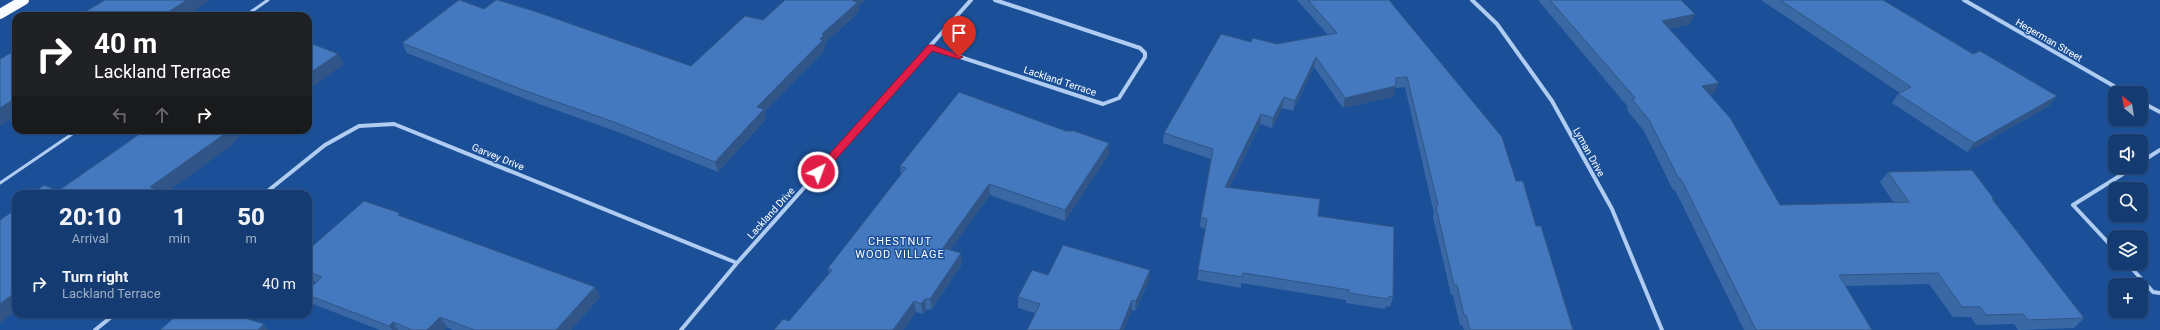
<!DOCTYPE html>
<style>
body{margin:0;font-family:Roboto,sans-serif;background:#21477a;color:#f1f3f6;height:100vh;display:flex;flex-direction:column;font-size:15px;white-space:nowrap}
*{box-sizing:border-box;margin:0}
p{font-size:13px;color:#9dadc4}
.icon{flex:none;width:22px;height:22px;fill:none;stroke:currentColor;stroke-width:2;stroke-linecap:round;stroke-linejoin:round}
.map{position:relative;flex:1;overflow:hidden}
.drawer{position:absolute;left:12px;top:190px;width:300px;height:128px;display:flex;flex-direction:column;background:#143c72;border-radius:12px;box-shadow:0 1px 3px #0004,0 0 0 1px #335684}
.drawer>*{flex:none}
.banner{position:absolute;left:12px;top:12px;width:300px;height:122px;border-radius:12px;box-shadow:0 1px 3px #0004,0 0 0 1px #335684;background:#202124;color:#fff;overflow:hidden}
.needle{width:26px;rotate:330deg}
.controls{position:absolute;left:2108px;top:86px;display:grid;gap:8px}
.controls a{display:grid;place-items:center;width:40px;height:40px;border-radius:8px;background:#143c72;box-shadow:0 1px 3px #0004,0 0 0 1px #335684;font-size:20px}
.pin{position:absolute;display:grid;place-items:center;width:34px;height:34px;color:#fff;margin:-41px -17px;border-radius:50% 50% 50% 0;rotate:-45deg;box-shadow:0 0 4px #0007}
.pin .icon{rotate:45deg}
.me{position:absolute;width:44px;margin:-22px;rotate:42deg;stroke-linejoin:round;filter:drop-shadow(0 0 3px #0008)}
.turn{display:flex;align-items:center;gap:14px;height:84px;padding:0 16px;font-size:18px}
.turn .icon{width:52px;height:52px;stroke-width:2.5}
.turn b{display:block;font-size:28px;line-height:34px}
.lanes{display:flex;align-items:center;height:38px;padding:0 16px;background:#0003;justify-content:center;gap:20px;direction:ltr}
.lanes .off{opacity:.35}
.eta{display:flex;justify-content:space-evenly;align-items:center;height:68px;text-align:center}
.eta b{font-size:24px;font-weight:800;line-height:28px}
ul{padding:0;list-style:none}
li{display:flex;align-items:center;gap:12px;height:52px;padding:0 16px}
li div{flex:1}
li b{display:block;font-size:15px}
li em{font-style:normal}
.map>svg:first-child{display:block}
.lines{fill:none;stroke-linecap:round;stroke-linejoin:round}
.service{stroke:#b0ccf0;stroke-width:3}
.minor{stroke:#b0ccf0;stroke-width:4}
.primary{stroke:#f9fbff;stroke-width:10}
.wall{fill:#3a68a4}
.shaded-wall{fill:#305586}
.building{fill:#4479bf;stroke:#305586}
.route{fill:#e11d48;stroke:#92132f}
.labels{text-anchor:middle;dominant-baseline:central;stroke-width:3;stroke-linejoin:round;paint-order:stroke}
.street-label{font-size:10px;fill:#fff;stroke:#1b5098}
.neighbourhood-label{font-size:11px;letter-spacing:1px;fill:#fff;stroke:#1b5098}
</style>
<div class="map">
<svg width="2160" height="330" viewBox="0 0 2160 330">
<rect width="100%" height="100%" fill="#1b5098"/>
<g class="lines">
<path class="service" d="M 245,16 L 268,0
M 0,183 L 78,130"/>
<path class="minor" d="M 1472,0 L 1497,24 L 1552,101 L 1612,209 L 1662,330
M 1964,0 L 2126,93
M 930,47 L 1103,104 L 1119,98 L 1145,57 L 1145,53 L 1140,48 L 995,0
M 2141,102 L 2160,112
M 2141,162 L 2160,150
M 264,194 L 325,145 L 359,126 L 394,124 L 737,263
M 2115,250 L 2073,205 L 2134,167
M 2127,263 L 2153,292 L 2160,293
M 95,330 L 115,314
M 681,330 L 737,263 L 971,0"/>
<path class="primary" d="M 0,14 L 24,0"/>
</g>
<path class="wall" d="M 785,0 L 865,0 L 858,7 L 859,12 L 826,42 L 826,45 L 825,46 L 825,50 L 764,112 L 766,119 L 718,172 L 618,132 L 528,100 L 407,53 L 402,43 L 484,9 L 691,66 L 763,20 Z
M 1297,0 L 1389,0 L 1516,181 L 1536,226 L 1573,330 L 1464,330 L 1462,325 L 1460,325 L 1453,295 L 1451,295 L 1433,217 L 1434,213 L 1405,87 L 1395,88 L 1393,97 L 1343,108 L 1314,67 L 1293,111 L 1282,108 L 1272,128 L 1260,124 L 1229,188 L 1318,216 L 1393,297 L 1390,307 L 1386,306 L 1385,309 L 1346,303 L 1346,300 L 1241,283 L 1241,288 L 1197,280 L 1206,229 L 1200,227 L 1201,217 L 1211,159 L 1163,143 L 1164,133 L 1277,44 L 1328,35 Z
M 1538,0 L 1681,0 L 1690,24 L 1669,29 L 1714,94 L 1710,94 L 1780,205 L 1894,203 L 1880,182 L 1888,172 L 1994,199 L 1993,200 L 2084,318 L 2074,328 L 2018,330 L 2014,324 L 1976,325 L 1971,317 L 1953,317 L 1929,284 L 1845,286 L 1872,330 L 1744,330 L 1675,190 L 1673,190 L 1644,131 L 1627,110 L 1628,107 Z
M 1761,0 L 1883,0 L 1973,54 L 2057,96 L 2049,106 L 1967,152 L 1892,103 L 1898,94 L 1900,93 Z
M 1109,154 L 1065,221 L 990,195 L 950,250 L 962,264 L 932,309 L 926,310 L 923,314 L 916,312 L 903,330 L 774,330 L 789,321 L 829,274 L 828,268 L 901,174 L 900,166 Z
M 402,217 L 595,287 L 600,297 L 571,330 L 453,330 L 447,327 L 444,330 L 380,330 L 313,304 L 308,298 L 308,290 L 316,282 L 308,279 L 308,250 Z
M 1150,270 L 1149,281 L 1135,311 L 1132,310 L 1035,313 L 1018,308 L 1018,297 L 1048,275 Z"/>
<path class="shaded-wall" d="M 187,0 L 211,0 L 186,16 L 162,16 Z
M 854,0 L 865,0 L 858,7 L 859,12 L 826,42 L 826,45 L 825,46 L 825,50 L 764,112 L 766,119 L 718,172 L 715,162 L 757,107 L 820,39 L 822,34 Z
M 1695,14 L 1690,24 L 1657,32 L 1662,21 Z
M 338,54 L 344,64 L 308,90 L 308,74 Z
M 1316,57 L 1314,67 L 1293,111 L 1295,101 Z
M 1719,83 L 1714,94 L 1697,97 L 1702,86 Z
M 1396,86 L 1393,97 L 1343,108 L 1345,98 Z
M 2057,96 L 2049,106 L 1967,152 L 1974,143 Z
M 1284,97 L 1282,108 L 1272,128 L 1273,118 Z
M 16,98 L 16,115 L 0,126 L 0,108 Z
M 1261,114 L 1260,124 L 1224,198 L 1225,187 Z
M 227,130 L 250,130 L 233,142 L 234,144 L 164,194 L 150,194 L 150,187 Z
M 1109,143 L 1109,154 L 1065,221 L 1065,210 Z
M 989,184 L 990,195 L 944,259 L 943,248 Z
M 961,253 L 962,264 L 932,309 L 930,299 Z
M 1150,270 L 1149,281 L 1135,311 L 1136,301 Z
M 595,287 L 600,297 L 571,330 L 556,330 Z
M 16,292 L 16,311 L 0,323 L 0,304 Z
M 925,299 L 926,310 L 923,314 L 921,304 Z
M 1132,300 L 1132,310 L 1124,330 L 1120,330 Z
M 914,301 L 916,312 L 903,330 L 893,330 Z
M 440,317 L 447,327 L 444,330 L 427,330 Z
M 393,322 L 398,330 L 392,330 L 389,326 Z
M 264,324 L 268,330 L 258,330 Z"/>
<path class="building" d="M 105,0 L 187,0 L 162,16 L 78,16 Z
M 459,0 L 460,0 L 484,9 L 496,0 L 498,0 L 537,12 L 691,66 L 745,16 L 763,20 L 785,0 L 854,0 L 853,1 L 858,2 L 822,34 L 824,35 L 820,39 L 823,40 L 757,107 L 764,109 L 715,162 L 614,122 L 523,90 L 402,43 Z
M 1308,0 L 1389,0 L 1502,137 L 1516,181 L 1523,181 L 1536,226 L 1541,226 L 1573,330 L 1470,330 L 1466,315 L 1464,315 L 1457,285 L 1454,285 L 1436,207 L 1438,205 L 1407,77 L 1396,78 L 1396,86 L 1345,98 L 1316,57 L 1295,101 L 1284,97 L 1273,118 L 1261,114 L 1225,187 L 1320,199 L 1318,216 L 1394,227 L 1393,297 L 1389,296 L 1388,299 L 1349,293 L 1349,290 L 1243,273 L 1242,277 L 1198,270 L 1207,219 L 1201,217 L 1213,149 L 1164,133 L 1221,34 L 1251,42 L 1253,38 L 1277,44 L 1337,33 Z
M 1550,0 L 1681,0 L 1695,14 L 1662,21 L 1719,83 L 1702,86 L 1731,119 L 1780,205 L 1909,202 L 1888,172 L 1972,170 L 1994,199 L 1992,199 L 2084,318 L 2028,320 L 2023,314 L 1986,315 L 1980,307 L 1962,307 L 1938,273 L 1839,275 L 1872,330 L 1756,330 L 1681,179 L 1679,179 L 1649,120 L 1632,99 L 1635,98 Z
M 1780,0 L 1883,0 L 1973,54 L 1980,51 L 2057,96 L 1974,143 L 1898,94 L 1911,87 Z
M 308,42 L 338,54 L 308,74 Z
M 16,50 L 16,98 L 0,108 L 0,59 Z
M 959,92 L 1066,131 L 1074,131 L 1109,143 L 1065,210 L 989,184 L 943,248 L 961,253 L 930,299 L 925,299 L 921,304 L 914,301 L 893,330 L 774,330 L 783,319 L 789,321 L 832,270 L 828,268 L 906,168 L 900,166 Z
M 140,130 L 227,130 L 224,132 L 226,133 L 150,187 L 156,189 L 150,194 L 32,194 L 44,185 L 58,191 L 141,133 L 137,132 Z
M 364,201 L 400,213 L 398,215 L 595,287 L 556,330 L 474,330 L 440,317 L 427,330 L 412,330 L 393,322 L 389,326 L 308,295 L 308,290 L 322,277 L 308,271 L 308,250 Z
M 16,209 L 16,292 L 0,304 L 0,220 Z
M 1063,245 L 1150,270 L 1136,301 L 1132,300 L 1120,330 L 1027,330 L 1040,304 L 1018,297 L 1032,270 L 1048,275 Z
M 178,314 L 233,314 L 264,324 L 258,330 L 160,330 Z"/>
<path class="route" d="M 928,45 L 933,45 L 963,57 L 959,59 L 932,51 L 822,175 L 815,175 L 815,170 Z"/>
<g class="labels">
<g class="street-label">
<text transform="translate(2049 40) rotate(30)">Hegerman Street</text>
<text transform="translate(1060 81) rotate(18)">Lackland Terrace</text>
<text transform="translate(1589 152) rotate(61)">Lyman Drive</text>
<text transform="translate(498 157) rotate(22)">Garvey Drive</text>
<text transform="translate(771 213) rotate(-48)">Lackland Drive</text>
</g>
<g class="neighbourhood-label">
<text x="900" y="241">CHESTNUT<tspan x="900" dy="13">WOOD VILLAGE</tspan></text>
</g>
</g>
</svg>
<div class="controls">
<a><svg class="needle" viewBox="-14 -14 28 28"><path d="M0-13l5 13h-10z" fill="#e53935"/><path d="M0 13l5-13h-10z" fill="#9dadc4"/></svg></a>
<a><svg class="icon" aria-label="sound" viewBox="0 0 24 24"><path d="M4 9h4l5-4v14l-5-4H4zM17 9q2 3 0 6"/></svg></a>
<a><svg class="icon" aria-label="search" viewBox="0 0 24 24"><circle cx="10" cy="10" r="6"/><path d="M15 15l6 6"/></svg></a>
<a><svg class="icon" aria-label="layers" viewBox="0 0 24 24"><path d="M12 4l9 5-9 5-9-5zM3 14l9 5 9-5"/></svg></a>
<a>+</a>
</div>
<div class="pin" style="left:959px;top:57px;background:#d93025"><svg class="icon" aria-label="arrive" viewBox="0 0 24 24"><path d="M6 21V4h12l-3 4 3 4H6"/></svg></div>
<svg class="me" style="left:818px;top:172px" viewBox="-20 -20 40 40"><circle r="17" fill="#e11d48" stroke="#fff" stroke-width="3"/><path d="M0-11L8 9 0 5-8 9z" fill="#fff"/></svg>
<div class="banner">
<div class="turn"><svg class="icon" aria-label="right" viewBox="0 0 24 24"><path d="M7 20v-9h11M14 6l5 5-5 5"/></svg><div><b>40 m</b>Lackland Terrace</div></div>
<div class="lanes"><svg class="icon off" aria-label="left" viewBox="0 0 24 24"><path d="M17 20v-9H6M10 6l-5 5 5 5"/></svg><svg class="icon off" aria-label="ahead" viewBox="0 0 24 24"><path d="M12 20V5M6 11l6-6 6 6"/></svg><svg class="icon" aria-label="right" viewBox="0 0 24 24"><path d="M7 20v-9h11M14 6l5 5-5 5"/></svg></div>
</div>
<section class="drawer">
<div class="eta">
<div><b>20:10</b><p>Arrival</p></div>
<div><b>1</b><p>min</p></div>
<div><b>50</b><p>m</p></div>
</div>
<ul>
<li><svg class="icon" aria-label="right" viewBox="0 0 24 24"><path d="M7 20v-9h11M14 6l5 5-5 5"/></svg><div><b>Turn right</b><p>Lackland Terrace</p></div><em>40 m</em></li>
</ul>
</section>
</div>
